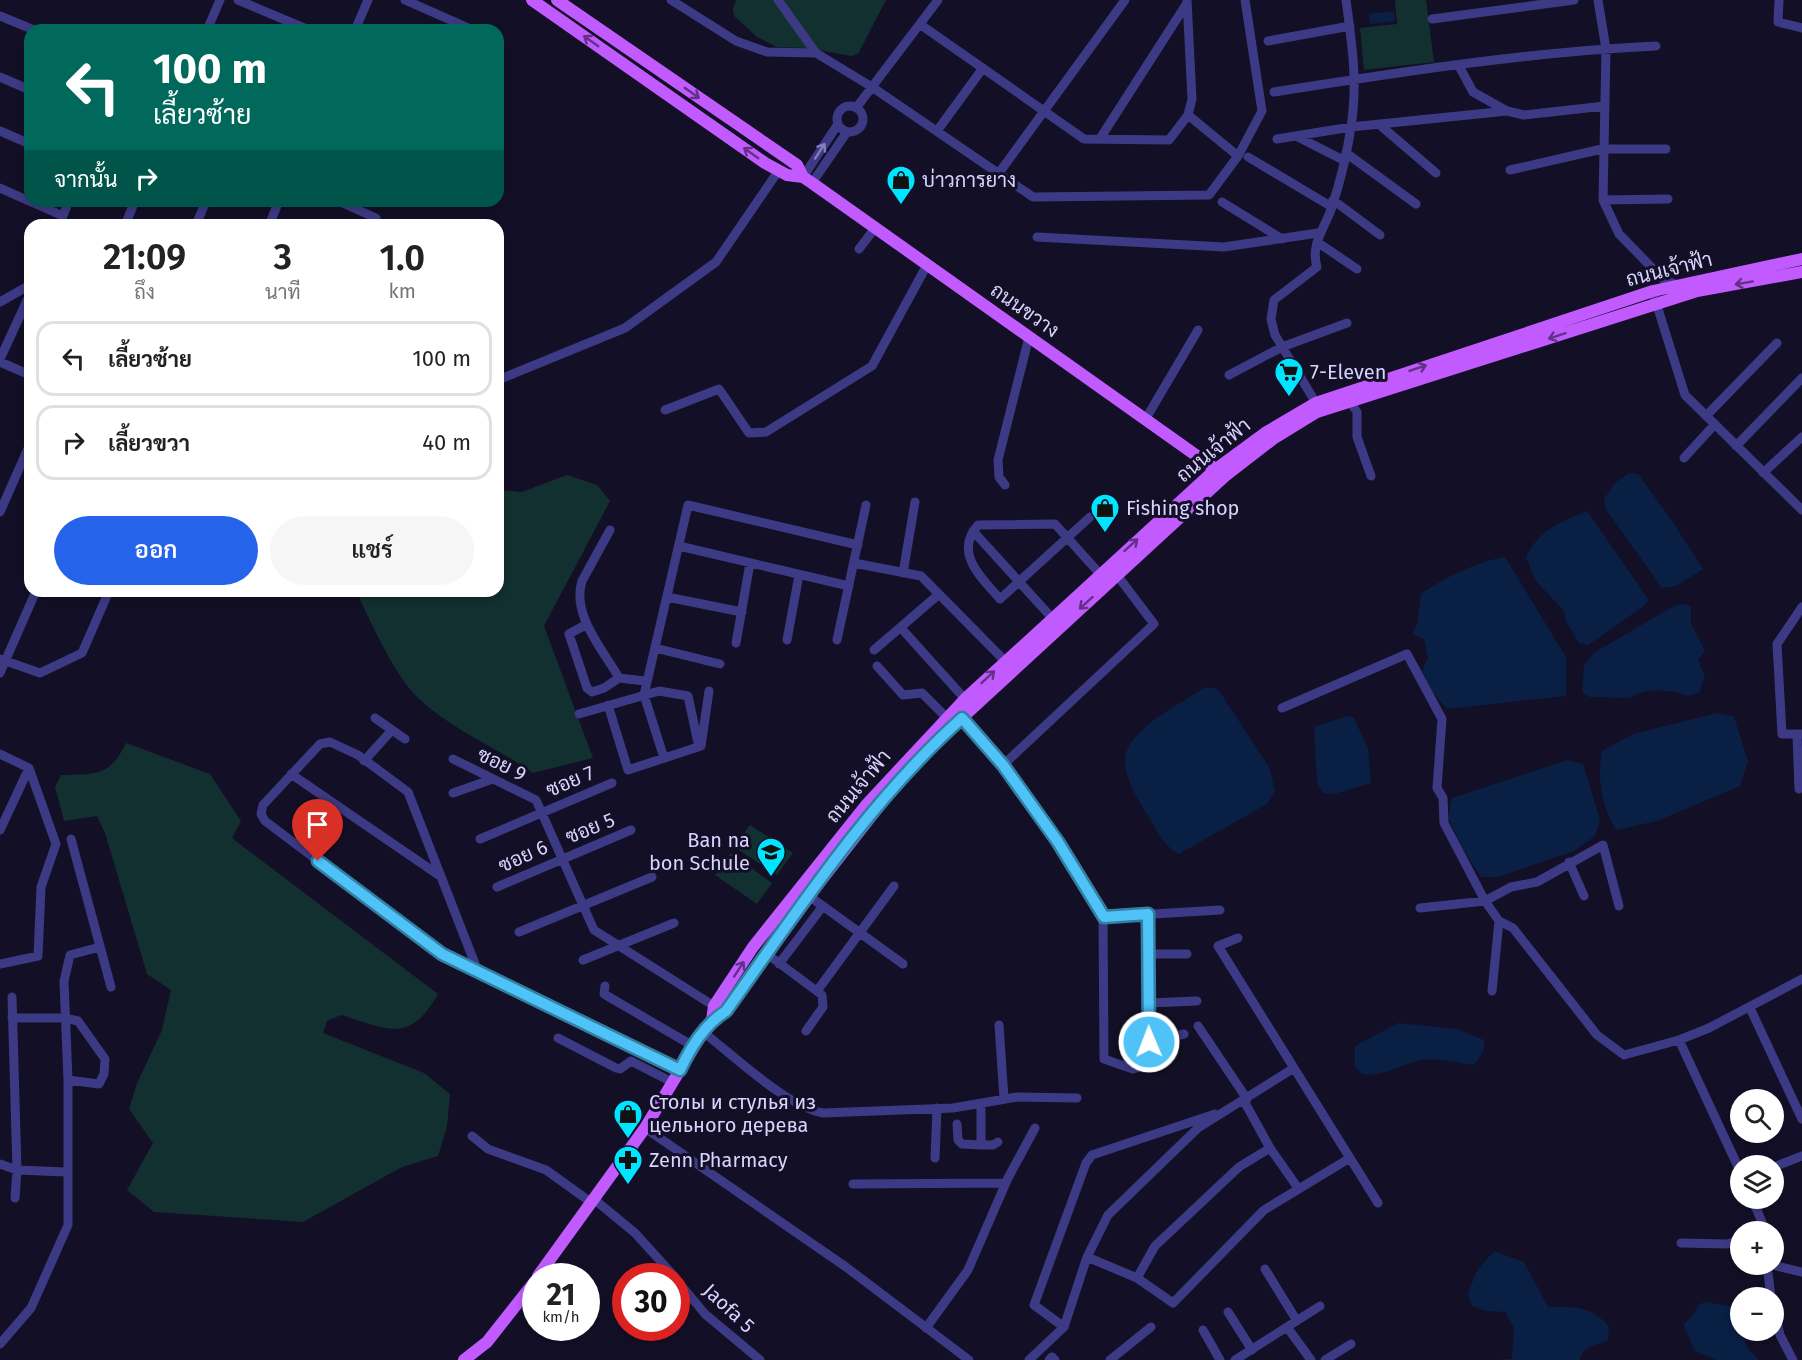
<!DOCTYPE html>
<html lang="th">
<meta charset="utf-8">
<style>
body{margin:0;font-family:"Fira Sans",Sarabun,sans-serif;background:#f6f6f6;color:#222;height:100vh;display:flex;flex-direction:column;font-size:22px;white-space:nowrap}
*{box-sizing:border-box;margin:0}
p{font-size:20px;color:#767676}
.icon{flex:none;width:33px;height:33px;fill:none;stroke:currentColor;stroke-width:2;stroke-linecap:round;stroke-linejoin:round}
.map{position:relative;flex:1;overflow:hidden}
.details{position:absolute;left:24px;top:219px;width:480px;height:378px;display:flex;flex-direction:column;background:#fff;border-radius:18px;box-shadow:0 3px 9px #0003}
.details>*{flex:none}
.hud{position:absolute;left:24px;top:24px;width:480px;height:183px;border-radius:18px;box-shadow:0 3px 9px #0003;background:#00695c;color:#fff;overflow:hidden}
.controls{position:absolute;left:1730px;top:1089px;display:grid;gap:12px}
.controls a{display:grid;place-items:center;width:54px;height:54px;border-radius:50%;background:#fff;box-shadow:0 3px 9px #0003;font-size:30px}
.speed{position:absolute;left:522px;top:1263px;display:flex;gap:12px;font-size:30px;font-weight:700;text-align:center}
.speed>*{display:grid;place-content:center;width:78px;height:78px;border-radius:50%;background:#fff;box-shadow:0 3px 9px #0003;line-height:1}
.speed small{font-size:15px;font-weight:400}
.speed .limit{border:9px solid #d22;background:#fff;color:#111}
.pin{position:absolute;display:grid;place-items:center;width:51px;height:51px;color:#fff;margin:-62px -26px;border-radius:50% 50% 50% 0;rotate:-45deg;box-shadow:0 0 6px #0007}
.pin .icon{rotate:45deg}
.me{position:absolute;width:66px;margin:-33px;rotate:359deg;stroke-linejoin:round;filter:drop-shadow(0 0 4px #0008)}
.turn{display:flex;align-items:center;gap:21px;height:126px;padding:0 30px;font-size:27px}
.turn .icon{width:78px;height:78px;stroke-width:2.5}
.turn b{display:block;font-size:42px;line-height:51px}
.then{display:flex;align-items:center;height:57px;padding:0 30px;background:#0003;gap:12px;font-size:22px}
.eta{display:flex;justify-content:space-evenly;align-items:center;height:102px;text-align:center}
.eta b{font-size:36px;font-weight:600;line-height:42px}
.primary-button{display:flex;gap:12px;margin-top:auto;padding:12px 30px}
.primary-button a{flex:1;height:69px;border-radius:36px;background:#2563eb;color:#fff;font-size:24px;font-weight:600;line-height:69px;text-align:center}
.primary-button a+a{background:#f6f6f6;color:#222}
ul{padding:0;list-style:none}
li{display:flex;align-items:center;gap:18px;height:75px;margin:0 12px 9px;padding:0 18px;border:3px solid #e0e0e0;border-radius:18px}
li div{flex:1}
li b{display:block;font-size:22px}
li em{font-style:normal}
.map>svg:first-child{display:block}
.green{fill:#12302f}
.water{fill:#0a1f44}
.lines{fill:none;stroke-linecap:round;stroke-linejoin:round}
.minor{stroke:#3d3a85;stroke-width:9}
.major{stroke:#c25bff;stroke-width:12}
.oneway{stroke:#623188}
.oneway2{stroke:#837fbc}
.route-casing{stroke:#337fa1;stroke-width:15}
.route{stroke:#4fc3f7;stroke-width:10}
.labels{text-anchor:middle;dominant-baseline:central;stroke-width:6;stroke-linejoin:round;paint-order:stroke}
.poi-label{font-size:20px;fill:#d9d4ff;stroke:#130f26;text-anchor:start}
.street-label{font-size:20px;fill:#d9d4ff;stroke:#130f26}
</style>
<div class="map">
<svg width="1802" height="1360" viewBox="0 0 1802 1360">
<rect width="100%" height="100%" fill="#130f26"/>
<path class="green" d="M 736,0 L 886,0 L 858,54 L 851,56 L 807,48 L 777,47 L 757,37 L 734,16 L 733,9 Z
M 1395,0 L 1426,0 L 1434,62 L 1364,70 L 1360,28 L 1397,24 Z
M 567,475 L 597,485 L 610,501 L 544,626 L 593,758 L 533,773 C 496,747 452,730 418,698 C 394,675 371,622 356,591 L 498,591 L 498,490 L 522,492 Z
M 126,743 L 210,774 L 241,821 L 232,838 L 438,994 C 409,1045 388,1029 341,1015 L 327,1021 L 323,1033 L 424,1073 L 450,1094 L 447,1127 L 438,1156 L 402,1167 L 303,1222 L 154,1212 L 127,1190 L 153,1143 L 129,1109 L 137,1083 L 162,1030 L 171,990 L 147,974 L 105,833 L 97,816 L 64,821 L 55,787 L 61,775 C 96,774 109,777 126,743 Z
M 750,825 L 793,853 L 777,875 L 734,847 Z
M 731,853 L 772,883 L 757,904 L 715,875 Z"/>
<path class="water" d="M 1394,11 L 1395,21 L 1370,24 L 1369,14 Z
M 1628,473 L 1638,474 L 1670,518 L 1703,569 L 1676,586 L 1662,588 L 1605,508 L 1604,499 L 1615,483 Z
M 1587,511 L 1649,600 L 1644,606 L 1588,645 L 1579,643 L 1565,620 L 1565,612 L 1535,580 L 1526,557 C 1540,529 1560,522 1587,511 Z
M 1505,557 L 1566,657 L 1566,696 L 1447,709 L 1433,693 L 1422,671 L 1428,658 L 1424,639 L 1412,634 L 1417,624 L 1421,594 C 1445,577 1476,562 1505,557 Z
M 1682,604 L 1691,606 L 1691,623 L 1705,651 L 1698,660 L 1705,676 L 1699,693 L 1688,696 C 1674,690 1642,687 1630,698 L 1590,697 L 1582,693 L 1584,665 L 1595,652 L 1672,607 Z
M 1205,687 L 1218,689 L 1269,767 L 1275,791 L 1267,804 L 1179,854 C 1163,846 1155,827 1145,811 C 1137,798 1124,776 1125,760 C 1126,730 1182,703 1205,687 Z
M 1717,713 L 1734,717 L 1748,761 L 1740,786 L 1657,821 L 1616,830 C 1601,805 1597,779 1602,751 L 1633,734 Z
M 1347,716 L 1354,718 L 1368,748 L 1371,783 L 1338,793 L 1324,794 L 1317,783 L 1314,727 Z
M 1567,760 L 1583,764 L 1600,820 L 1595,836 L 1574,851 L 1498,877 L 1481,877 L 1463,849 L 1448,818 L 1452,798 Z
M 1398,1023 L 1457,1029 L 1484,1040 L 1484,1050 L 1474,1065 C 1458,1063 1438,1057 1421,1060 C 1401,1064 1382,1078 1362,1074 L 1355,1067 L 1355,1046 Z
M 1494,1251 L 1524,1262 L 1548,1307 C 1574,1306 1591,1306 1609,1326 L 1608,1341 C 1597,1344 1582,1346 1580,1360 L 1493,1360 L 1512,1359 L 1514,1328 L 1505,1312 L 1486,1311 L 1472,1306 L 1468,1294 L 1476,1272 Z
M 1705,1302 L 1736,1307 L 1740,1312 L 1740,1330 L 1747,1331 C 1741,1346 1750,1349 1758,1360 L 1716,1360 L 1695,1351 L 1683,1325 L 1694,1314 L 1698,1305 Z"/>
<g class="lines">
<path class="minor" d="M 238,0 L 309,30
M 405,0 L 473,30
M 671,0 L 736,41 L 767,52 L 816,53
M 778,0 L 816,53 L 872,87 L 1033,197 L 1209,195 L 1238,156 L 1262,111 L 1245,0
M 1598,0 L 1606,49 L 1603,200 L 1619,234 L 1663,279 L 1677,285
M 1779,0 L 1778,22 L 1802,28
M 0,16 L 34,30
M 1432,19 L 1574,0
M 921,25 L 1084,139 L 1169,140 L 1188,115 L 1192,99 L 1187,0
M 207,30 L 220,0
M 355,30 L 368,0
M 1268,41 L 1350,26
M 1459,66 L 1473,92 L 1507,111
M 0,77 L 30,90
M 1274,92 C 1400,72 1528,52 1656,46
M837 119a13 13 0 1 1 26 0a13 13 0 1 1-26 0Z
M 856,108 L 938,0
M 1188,115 L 1238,156
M 1381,126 L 1436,173
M 0,131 L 30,144
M 937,131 L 983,68
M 1296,136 L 1345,161
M 1101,137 L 1187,3
M 1277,139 L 1351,127 L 1507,111 L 1524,115 L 1605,106
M 1346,153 L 1416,204
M 1248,157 L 1332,207
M 1510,170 L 1602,149 L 1666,149
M 999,173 L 1125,0
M 803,177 L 838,124
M 812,183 L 847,132
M 0,188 L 63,216
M 1333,200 L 1380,235
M 1603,200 L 1668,199
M 338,201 L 376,218 L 372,225
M 1222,202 L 1282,239
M 59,225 L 69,201
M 125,225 L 135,201
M 196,225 L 206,201
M 269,225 L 279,201
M 1037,237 L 1224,247 L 1318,233
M 1317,242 L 1357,269
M 859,249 L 875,228
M 1655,299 L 1685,395 L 1802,510
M 0,302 L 30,285
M 0,359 L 30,294
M 0,362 L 30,375
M 1229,375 L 1282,347 L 1347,323
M 498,380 L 625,328 L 716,262 L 779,170
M 1350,402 L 1357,412 L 1357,437 L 1371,476
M 1316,403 L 1275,335 L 1271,319 L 1274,300 L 1317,267 C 1310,244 1325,228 1332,207 C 1340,182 1347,154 1351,127 C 1358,83 1352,44 1346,0
M 665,410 L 719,389 L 749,433 L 766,432 L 872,366 L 927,265
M 1706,416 L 1777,343
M 1145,420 L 1198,330
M 1736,446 L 1802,378
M 1684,458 L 1715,424
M 1763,473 L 1802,437
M 1005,485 L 999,477 L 998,460 L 1029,337
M 0,512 L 30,444
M 1090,517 L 1000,599 C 982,578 953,553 978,525 L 1055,524 L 1100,574
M 610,530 L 582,581 C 571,615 604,651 619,678 L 645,681
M 973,531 L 1052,618
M 679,546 L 849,586
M 854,563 L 921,576 L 1005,661
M 903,573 L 915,502
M 667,597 L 742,612
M 1802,607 L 1777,644 L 1782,734 L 1802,734
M 587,624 L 569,634 L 587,688 L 592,692 L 604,688 L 619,678
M 901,628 L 965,699
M 787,640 L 799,575
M 837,640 L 866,505
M 736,643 L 750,563
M 655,648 L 720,664
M 874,650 L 938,595
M 0,659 L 40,673 L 82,653 L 109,591
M 877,666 L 903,695 L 922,693 L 947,718
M 0,673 L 36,591
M 608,705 L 628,770 L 701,746 L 709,691
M 1282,708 L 1407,654 L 1442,719 L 1437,788 L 1443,798 L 1444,823 L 1485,901 L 1499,921 L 1513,928 L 1597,1035 L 1624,1055 L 1679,1040 L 1709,1028 L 1802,979
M 579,714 L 659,691 L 688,696 L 698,743
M 375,718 L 405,739
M 962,718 L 1003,765 L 1058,842 L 1103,917 L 1220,910
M 1797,735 L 1799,789
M 0,754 L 29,768 L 56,844 L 41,887 L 38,956 L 0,964
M 664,758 L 644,695 L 688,505 L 858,545
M 453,759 L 536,800 L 594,930 L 714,1006
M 364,761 L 392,730
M 1003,765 L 1154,624 L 1117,575
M 291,774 L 440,876
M 453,793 L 490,780
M 0,830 L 29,768
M 71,839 L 111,987
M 480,839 L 612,783
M 1569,862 L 1584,896
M 497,887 L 631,830
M 809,896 L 903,964
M 1420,908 L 1485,901 L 1511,887 L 1537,882 L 1603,845 L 1619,906
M 1103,917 L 1104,1059 L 1133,1069 L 1147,1065 L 1150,1060 L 1148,914
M 519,932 L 652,877
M 1238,938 L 1218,946 L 1378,1203
M 767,954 L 822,995 L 823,1007 L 806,1031
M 1148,954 L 1187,954
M 583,960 L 674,923
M 779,964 L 823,906
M 477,969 L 408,792 L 358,755 L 330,742 L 320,744 L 263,805 L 261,814 L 265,821 L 442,954 L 680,1070
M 605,986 L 604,994 L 693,1046
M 817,991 L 894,886
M 1492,991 L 1499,921
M 12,997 L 17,1170 L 15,1198
M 1149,1003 L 1197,1001
M 1750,1008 L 1802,1119
M 12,1018 L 65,1018 L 78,1021 L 105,1059 L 104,1074 L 99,1084 L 68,1080
M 999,1025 L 1004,1099
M 1198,1026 L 1247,1099
M 703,1032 C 733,1055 787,1107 823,1113 L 953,1108 L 1017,1097 L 1077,1098
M 558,1038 L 616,1068 L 620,1069 L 631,1061 L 672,1082
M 1679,1040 L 1740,1171
M 1149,1042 L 1184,1034
M 1244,1101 L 1270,1148 L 1298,1188
M 957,1124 L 958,1140 L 962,1144 L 981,1145 L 981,1104
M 645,1128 L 846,1267 L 969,1360
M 472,1136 L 488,1149 L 546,1170 L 592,1203
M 981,1145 L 993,1145 L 998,1142
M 935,1158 L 937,1108
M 0,1164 L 17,1170 L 66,1172
M 1779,1165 L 1802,1156
M 853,1184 L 1006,1183
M 1752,1198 L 1766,1232
M 595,1200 L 635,1233 L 674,1276
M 1681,1243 L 1727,1244 L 1740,1240
M 1087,1257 L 1137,1278 L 1173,1303 L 1264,1210 L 1350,1158
M 1767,1264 L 1771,1298
M 1768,1264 L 1802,1272
M 1265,1269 L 1297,1321
M 1137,1278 L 1155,1246 L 1239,1167 L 1270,1148
M 676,1279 L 705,1314 L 760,1360
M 1773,1304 L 1780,1335 L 1793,1360
M 1228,1312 L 1252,1350
M 1064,1327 L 1034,1305 L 1086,1163 L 1092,1155 L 1215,1114
M 1287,1327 L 1311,1360
M 926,1328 L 968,1270 L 1008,1178 L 1035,1128
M 1203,1330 L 1220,1360
M 0,1344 L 31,1308 L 68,1225 L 68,1080 L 64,981 L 70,955 L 100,947
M 1029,1360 L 1064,1327 L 1087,1257 L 1108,1215 L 1198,1128 L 1294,1068
M 1049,1360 L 1052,1357 L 1055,1360
M 1110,1360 L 1151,1327
M 1235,1360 L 1320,1306
M 1325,1360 L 1351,1344"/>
<path class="major" d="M 532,0 L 765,163 L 787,175 L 803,177 L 812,183 L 1221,473
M 557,0 L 797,165 L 803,177
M 712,1020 L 714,1006 L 753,947 L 867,804 L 965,699 L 1216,469 L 1265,433 L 1316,403 L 1653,291 L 1802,259
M 538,1276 L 645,1128 L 703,1032 L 712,1020 L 726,1011 L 819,883 L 890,792 L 941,737 L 1225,476 L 1273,439 L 1317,412 L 1697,291 L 1802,272
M 464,1360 L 487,1342 L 536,1280"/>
</g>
<defs><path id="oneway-shaft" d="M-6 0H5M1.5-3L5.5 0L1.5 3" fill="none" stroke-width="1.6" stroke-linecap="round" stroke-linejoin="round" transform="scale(1.5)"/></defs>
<g class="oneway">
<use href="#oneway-shaft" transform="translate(591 41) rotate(-145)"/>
<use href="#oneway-shaft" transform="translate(692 93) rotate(35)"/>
<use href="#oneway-shaft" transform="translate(751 153) rotate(-145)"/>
<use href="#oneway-shaft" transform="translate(1744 283) rotate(170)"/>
<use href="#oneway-shaft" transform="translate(1557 336) rotate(162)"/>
<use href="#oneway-shaft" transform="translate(1418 368) rotate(-19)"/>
<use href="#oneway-shaft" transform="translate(1131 545) rotate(-42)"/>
<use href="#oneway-shaft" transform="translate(1086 603) rotate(138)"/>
<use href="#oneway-shaft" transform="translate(988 677) rotate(-43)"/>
<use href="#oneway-shaft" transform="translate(739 969) rotate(-57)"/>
</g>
<use class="oneway2" href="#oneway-shaft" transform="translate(820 151) rotate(-57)"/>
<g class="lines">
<g class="route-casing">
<path id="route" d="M 318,861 L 442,954 L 680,1070 C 691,1047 704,1025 726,1011 C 798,910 869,801 962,718 L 1003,765 L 1058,842 L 1104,917 L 1148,914 L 1149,1042"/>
</g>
<use href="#route" class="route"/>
</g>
<defs>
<g id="shop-pin" transform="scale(1.5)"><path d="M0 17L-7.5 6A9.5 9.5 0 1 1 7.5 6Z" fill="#00e5ff" stroke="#130f26"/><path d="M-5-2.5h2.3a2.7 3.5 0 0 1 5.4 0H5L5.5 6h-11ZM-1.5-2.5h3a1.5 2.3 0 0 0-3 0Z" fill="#111"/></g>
<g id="supermarket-pin" transform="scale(1.5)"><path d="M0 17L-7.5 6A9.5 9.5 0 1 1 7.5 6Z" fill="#00e5ff" stroke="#130f26"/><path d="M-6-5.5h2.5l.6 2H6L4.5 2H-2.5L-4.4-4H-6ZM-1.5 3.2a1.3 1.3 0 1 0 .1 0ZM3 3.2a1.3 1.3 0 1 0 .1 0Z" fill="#111"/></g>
<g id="school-pin" transform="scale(1.5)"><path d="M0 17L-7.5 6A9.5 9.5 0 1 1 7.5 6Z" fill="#00e5ff" stroke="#130f26"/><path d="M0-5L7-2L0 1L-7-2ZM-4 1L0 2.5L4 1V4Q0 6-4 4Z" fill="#111"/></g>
<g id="pharmacy-pin" transform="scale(1.5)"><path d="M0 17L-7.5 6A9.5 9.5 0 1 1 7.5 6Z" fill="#00e5ff" stroke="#130f26"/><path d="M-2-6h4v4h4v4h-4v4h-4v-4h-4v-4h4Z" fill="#111"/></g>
</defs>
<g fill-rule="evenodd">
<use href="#shop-pin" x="901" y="180"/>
<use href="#supermarket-pin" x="1289" y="372"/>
<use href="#shop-pin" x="1105" y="508"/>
<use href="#school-pin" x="771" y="852"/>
<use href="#shop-pin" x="628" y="1114"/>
<use href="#pharmacy-pin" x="628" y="1160"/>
</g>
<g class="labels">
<g class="poi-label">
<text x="922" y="180">บ่าวการยาง</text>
<text x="1310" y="372">7-Eleven</text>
<text x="1126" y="508">Fishing shop</text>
<text x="750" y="840" text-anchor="end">Ban na<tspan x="750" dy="23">bon Schule</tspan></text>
<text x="649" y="1102">Столы и стулья из<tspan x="649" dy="23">цельного дерева</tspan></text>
<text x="649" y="1160">Zenn Pharmacy</text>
</g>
<g class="street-label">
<text transform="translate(1669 269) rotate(-14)">ถนนเจ้าฟ้า</text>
<text transform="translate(1025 310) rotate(35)">ถนนขวาง</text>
<text transform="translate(1213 450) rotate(-39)">ถนนเจ้าฟ้า</text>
<text transform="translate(502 764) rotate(26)">ซอย 9</text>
<text transform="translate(570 781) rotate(-23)">ซอย 7</text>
<text transform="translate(858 786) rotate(-50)">ถนนเจ้าฟ้า</text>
<text transform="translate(590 828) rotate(-22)">ซอย 5</text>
<text transform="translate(523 856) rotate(-24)">ซอย 6</text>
<text transform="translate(729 1308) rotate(43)">Jaofa 5</text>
</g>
</g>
</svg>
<div class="controls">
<a><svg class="icon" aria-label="search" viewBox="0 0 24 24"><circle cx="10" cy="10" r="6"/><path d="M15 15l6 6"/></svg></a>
<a><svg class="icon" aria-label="layers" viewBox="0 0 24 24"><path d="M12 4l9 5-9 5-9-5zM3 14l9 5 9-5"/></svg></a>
<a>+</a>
<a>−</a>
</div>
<div class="speed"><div>21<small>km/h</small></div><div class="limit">30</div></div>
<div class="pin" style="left:318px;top:861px;background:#d93025"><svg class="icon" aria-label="arrive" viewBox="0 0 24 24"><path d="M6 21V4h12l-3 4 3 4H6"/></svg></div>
<svg class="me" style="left:1149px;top:1042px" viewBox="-20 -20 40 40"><circle r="17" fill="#4fc3f7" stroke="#fff" stroke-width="3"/><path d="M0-11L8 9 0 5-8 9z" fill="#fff"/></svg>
<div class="hud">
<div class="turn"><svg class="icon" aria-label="left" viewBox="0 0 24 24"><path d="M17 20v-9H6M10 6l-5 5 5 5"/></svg><div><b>100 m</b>เลี้ยวซ้าย</div></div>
<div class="then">จากนั้น<svg class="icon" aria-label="right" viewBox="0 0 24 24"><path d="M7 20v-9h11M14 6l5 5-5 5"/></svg></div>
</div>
<section class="details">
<div class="eta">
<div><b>21:09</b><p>ถึง</p></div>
<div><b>3</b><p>นาที</p></div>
<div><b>1.0</b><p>km</p></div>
</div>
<ul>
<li><svg class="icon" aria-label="left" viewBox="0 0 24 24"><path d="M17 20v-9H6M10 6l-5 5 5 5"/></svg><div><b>เลี้ยวซ้าย</b></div><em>100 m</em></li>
<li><svg class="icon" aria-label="right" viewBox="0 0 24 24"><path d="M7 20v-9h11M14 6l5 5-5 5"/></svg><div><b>เลี้ยวขวา</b></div><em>40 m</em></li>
</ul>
<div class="primary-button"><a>ออก</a><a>แชร์</a></div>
</section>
</div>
